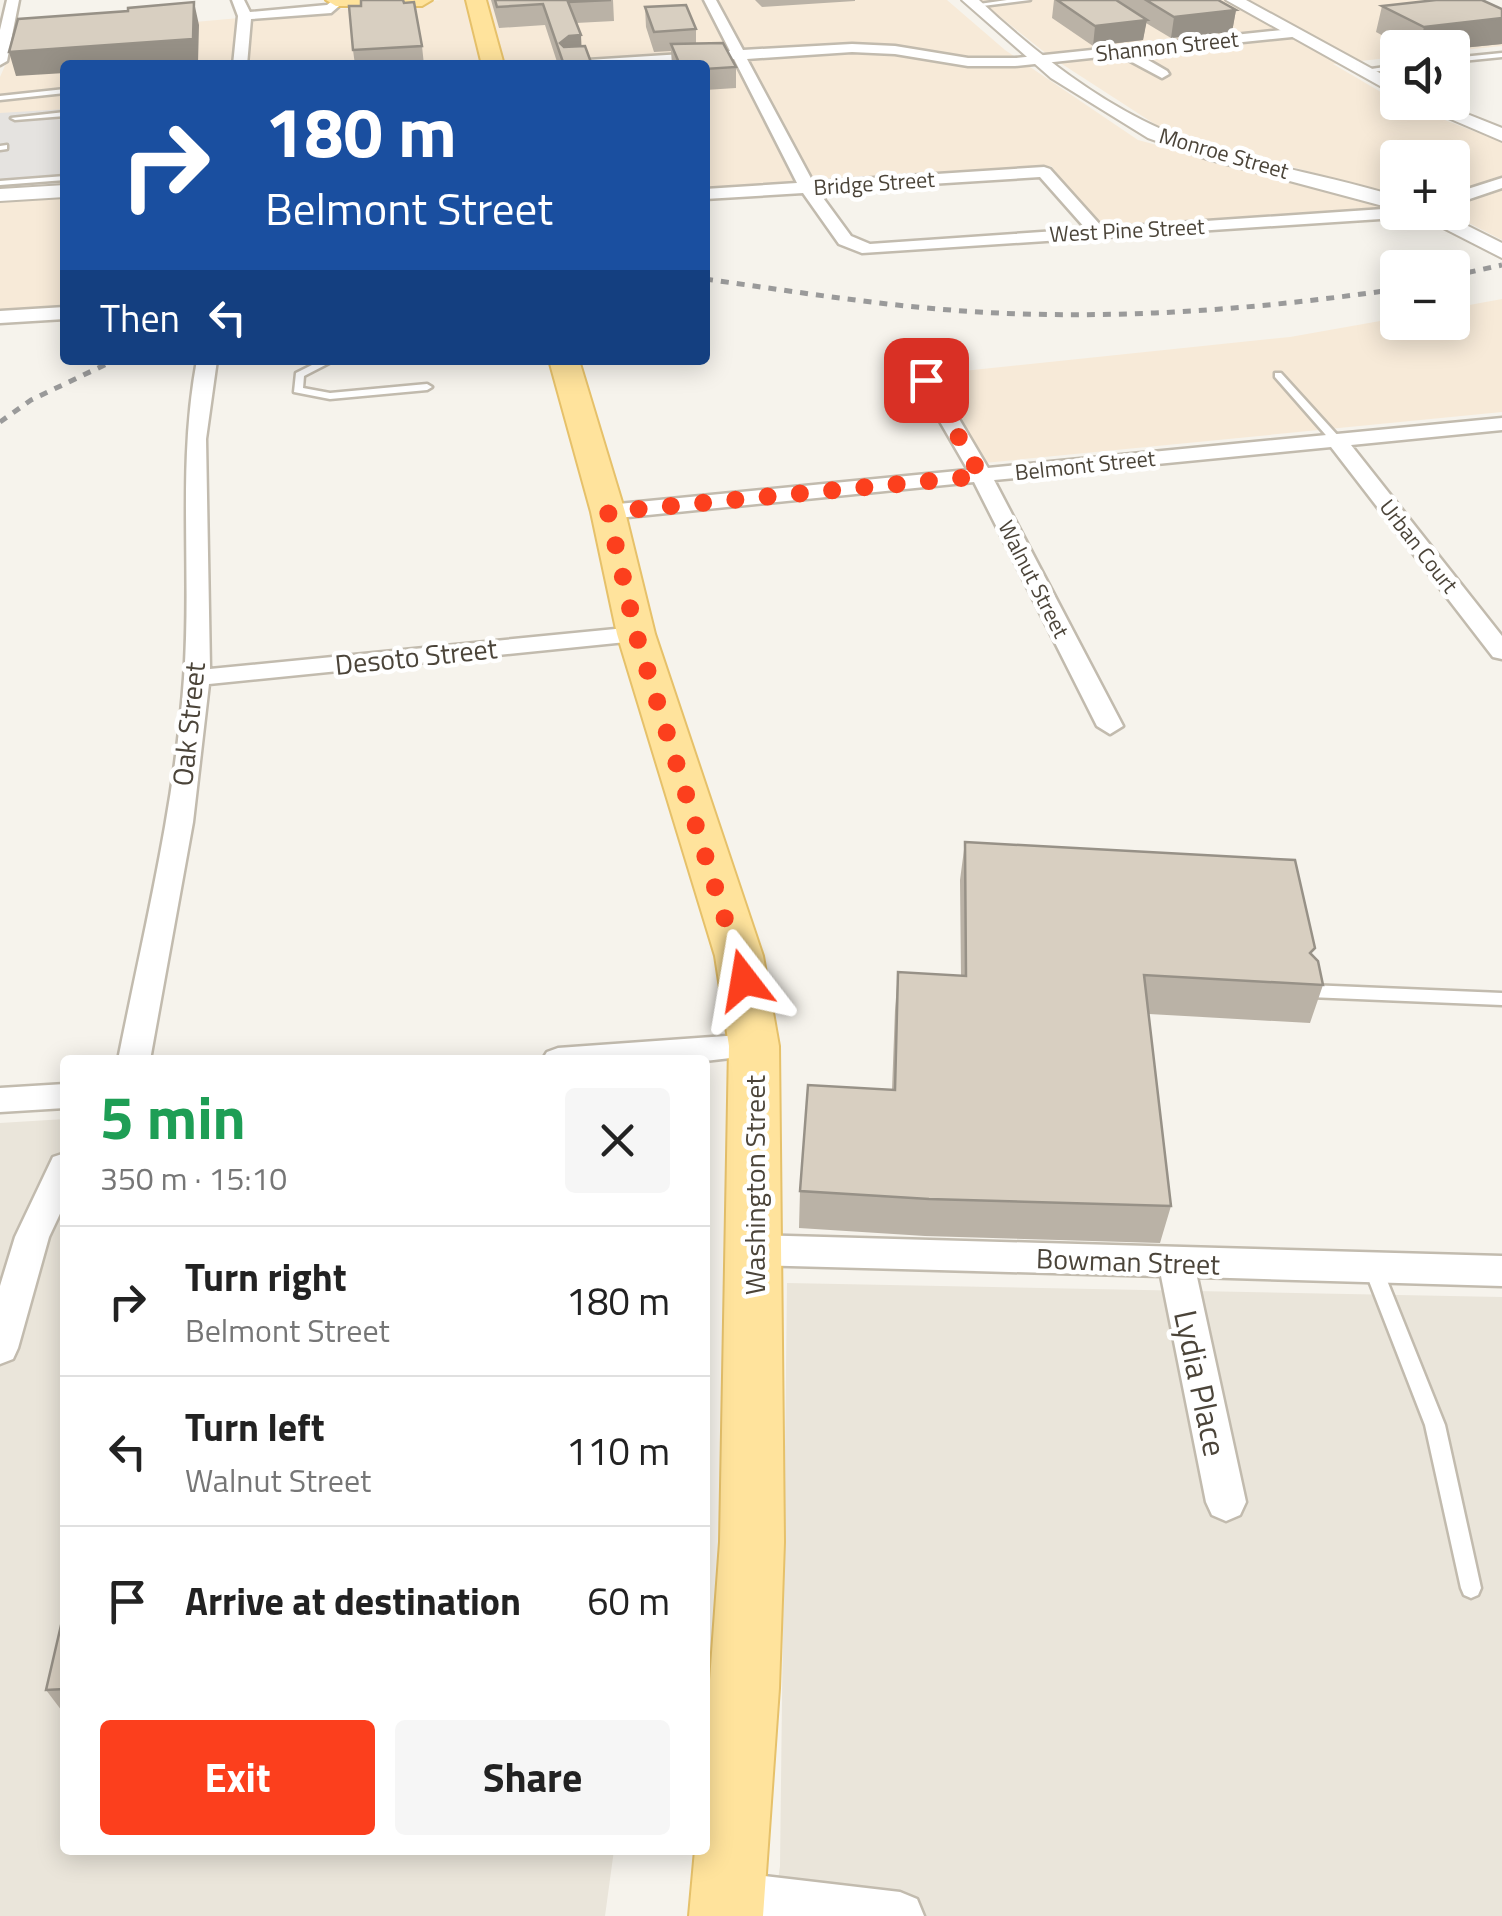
<!DOCTYPE html>
<meta charset="utf-8">
<style>
body{margin:0;font-family:"Titillium Web",sans-serif;background:#f6f6f6;color:#222;height:100vh;display:flex;flex-direction:column;font-size:38px;white-space:nowrap}
*{box-sizing:border-box;margin:0}
p{font-size:32px;color:#767676}
.icon{flex:none;width:55px;height:55px;fill:none;stroke:currentColor;stroke-width:2;stroke-linecap:round;stroke-linejoin:round}
.map{position:relative;flex:1;overflow:hidden}
.panel{position:absolute;left:60px;top:1055px;width:650px;height:800px;display:flex;flex-direction:column;background:#fff;border-radius:10px;box-shadow:0 5px 25px #0003}
.panel>*{flex:none}
.banner{position:absolute;left:60px;top:60px;width:650px;height:305px;border-radius:10px;box-shadow:0 5px 25px #0003;background:#1a4fa0;color:#fff;overflow:hidden}
.controls{position:absolute;left:1380px;top:30px;display:grid;gap:20px}
.controls a{display:grid;place-items:center;width:90px;height:90px;border-radius:10px;background:#fff;box-shadow:0 5px 25px #0003;font-size:50px}
.pin{position:absolute;display:grid;place-items:center;width:85px;height:85px;color:#fff;margin:-42px;border-radius:20px;box-shadow:0 5px 15px #0006}
.me{position:absolute;width:110px;margin:-55px;rotate:346deg;stroke-linejoin:round;filter:drop-shadow(0 0 8px #0008)}
.turn{display:flex;align-items:center;gap:35px;height:210px;padding:0 40px;font-size:45px}
.turn .icon{width:130px;height:130px;stroke-width:2.5}
.turn b{display:block;font-size:70px;line-height:85px}
.then{display:flex;align-items:center;height:95px;padding:0 40px;background:#0003;gap:20px;font-size:38px}
.round{display:grid;place-items:center;flex:none;width:105px;height:105px;border-radius:10px;background:#f6f6f6}
.headline{display:flex;align-items:center;justify-content:space-between;height:170px;padding:0 40px}
h1{font-size:60px;font-weight:700;line-height:75px;color:#1e9e55}
.primary-button{display:flex;gap:20px;margin-top:auto;padding:20px 40px}
.primary-button a{flex:1;height:115px;border-radius:10px;background:#fc3f1d;color:#fff;font-size:40px;font-weight:700;line-height:115px;text-align:center}
.primary-button a+a{background:#f6f6f6;color:#222}
ul{padding:0;list-style:none}
li{display:flex;align-items:center;gap:30px;height:150px;padding:0 40px;border-top:2px solid #e0e0e0}
li div{flex:1}
li b{display:block;font-size:38px}
li em{font-style:normal}
.map>svg:first-child{display:block}
.residential{fill:#eae5da}
.commercial{fill:#f7ead8}
.parking{fill:#e5e3e0}
.lines{fill:none;stroke-linecap:round;stroke-linejoin:round}
.service-casing{stroke:#c2bbae;stroke-width:5}
.minor-casing{stroke:#c2bbae;stroke-width:5}
.tertiary-casing{stroke:#c2bbae;stroke-width:4}
.primary-casing{stroke:#e6c16a;stroke-width:4}
.service{fill:#fff;fill-rule:evenodd}
.minor{fill:#fff;fill-rule:evenodd}
.tertiary{fill:#fff;fill-rule:evenodd}
.primary{fill:#ffe39c;fill-rule:evenodd}
.rail{stroke:#9a9a9a;stroke-width:5;stroke-dasharray:8 8;stroke-linecap:butt}
.wall{fill:#bab2a6}
.shaded-wall{fill:#979187}
.building{fill:#d8cfc1;stroke:#979187;stroke-width:2.5}
.route{stroke:#fc3f1d;stroke-width:18;stroke-dasharray:0 32.4}
.labels{text-anchor:middle;dominant-baseline:central;stroke-width:9;stroke-linejoin:round;paint-order:stroke}
.far-street-label{font-size:22px;fill:#4b4439;stroke:#fff}
.street-label{font-size:28px;fill:#4b4439;stroke:#fff}
.near-street-label{font-size:32px;fill:#4b4439;stroke:#fff}
</style>
<div class="map">
<svg width="1502" height="1916" viewBox="0 0 1502 1916">
<rect width="100%" height="100%" fill="#f6f3ec"/>
<path class="residential" d="M 65,1119 L 65,1850 L 614,1850 L 605,1916 L 0,1916 L 0,1123 Z
M 787,1283 L 1502,1297 L 1502,1916 L 773,1916 L 780,1866 Z"/>
<path class="commercial" d="M 441,0 L 947,0 L 1005,50 L 1138,140 L 1382,205 L 1373,214 L 1101,228 L 1051,166 L 705,190 L 705,65 L 65,65 L 65,309 L 0,313 L 0,77 L 17,38 Z
M 979,0 L 1462,0 L 1502,18 L 1502,46 L 1453,51 L 1452,48 L 1398,48 L 1397,57 L 1333,64 L 1398,102 L 1502,142 L 1502,240 L 1449,213 L 1452,212 L 1452,158 L 1398,158 L 1397,196 L 1167,132 L 1048,55 Z
M 1502,299 L 1502,412 L 984,463 L 934,374 L 1290,337 L 1397,318 L 1398,322 L 1452,322 L 1453,308 Z"/>
<path class="parking" d="M 65,109 L 65,183 L 0,187 L 0,113 Z"/>
<g class="lines">
<g class="service-casing">
<path id="service" d="M 1007,0 L 1030,0 L 975,7 L 972,5 Z
M 1502,53 L 1502,57 L 1452,62 L 1452,58 Z
M 1398,65 L 1398,69 L 1362,73 L 1358,71 Z
M 65,89 L 65,93 L 0,100 L 0,96 Z
M 65,112 L 65,116 L 15,120 L 11,118 Z
M 7,145 L 7,149 L 0,150 L 0,146 Z
M 65,176 L 65,180 L 0,185 L 0,181 Z
M 322,360 L 335,360 L 304,376 L 303,388 L 330,393 L 427,384 L 432,387 L 427,390 L 330,399 L 294,392 L 296,373 Z
M 1275,373 L 1281,373 L 1340,438 L 1340,442 L 1332,442 L 1275,377 Z
M 1309,985 L 1502,993 L 1502,1005 L 1309,997 L 1301,991 Z
M 1373,1261 L 1379,1263 L 1382,1268 L 1445,1425 L 1481,1588 L 1478,1595 L 1471,1598 L 1464,1595 L 1461,1588 L 1425,1425 L 1364,1268 L 1367,1263 Z"/>
</g>
<g class="minor-casing">
<path id="minor" d="M 7,0 L 19,0 L 7,61 L 0,65 L 0,30 Z
M 232,0 L 244,0 L 250,12 L 327,5 L 333,0 L 346,0 L 331,13 L 251,19 L 247,65 L 233,65 L 238,16 Z
M 704,0 L 716,0 L 743,50 L 852,44 L 895,46 L 968,58 L 1015,58 L 1292,29 L 1299,33 L 1292,37 L 1136,53 L 1167,71 L 1169,74 L 1162,78 L 1119,55 L 1015,66 L 968,66 L 895,54 L 852,52 L 747,59 L 813,182 L 1044,167 L 1050,169 L 1103,228 L 1398,208 L 1398,212 L 1419,212 L 1411,217 L 862,253 L 839,244 L 803,193 L 705,199 L 705,189 L 797,183 L 734,59 L 565,65 L 572,61 L 730,51 ZM 1040,177 L 1086,229 L 870,244 L 851,236 L 818,191 Z
M 1502,178 L 1502,188 L 1452,205 L 1452,194 Z
M 65,307 L 65,319 L 0,323 L 0,311 Z
M 197,360 L 217,360 L 206,439 L 210,669 L 636,627 L 648,634 L 636,641 L 209,684 L 193,822 L 150,1060 L 118,1060 C 143,934 175,807 184,678 C 192,571 177,466 197,360 Z
M 926,374 L 936,380 L 988,468 L 1502,418 L 1502,430 L 1351,445 L 1502,636 L 1502,659 L 1493,657 L 1331,447 L 994,480 L 1123,726 L 1110,734 L 1097,726 L 974,482 L 608,519 L 597,512 L 608,505 L 968,470 L 916,380 Z
M 754,1034 L 765,1038 L 770,1046 L 765,1054 L 705,1061 L 542,1060 L 547,1052 L 558,1048 Z
M 65,1084 L 65,1108 L 0,1112 L 0,1088 Z
M 65,1153 L 65,1203 L 49,1237 L 18,1348 L 13,1359 L 0,1364 L 0,1286 L 15,1237 L 53,1157 Z
M 755,1235 L 1502,1256 L 1502,1286 L 1197,1277 L 1246,1502 L 1240,1515 L 1226,1521 L 1212,1515 L 1206,1502 L 1161,1276 L 755,1265 L 743,1260 L 737,1250 L 743,1240 Z
M 730,1872 L 900,1892 L 917,1899 L 924,1916 L 724,1916 L 713,1912 L 707,1895 L 713,1878 Z"/>
</g>
<g class="tertiary-casing">
<path id="tertiary" d="M 962,0 L 979,0 C 1032,50 1094,99 1161,129 C 1236,163 1320,172 1398,197 L 1398,210 L 1207,159 L 1148,138 L 1051,78 Z
M 1226,0 L 1246,0 L 1398,83 L 1398,96 Z
M 1411,102 L 1437,102 L 1502,128 L 1502,141 Z
M 65,185 L 65,197 L 0,201 L 0,189 Z
M 1412,212 L 1440,212 L 1502,243 L 1502,258 Z"/>
</g>
<g class="primary-casing">
<path id="primary" d="M 326,0 L 432,0 L 422,6 L 336,6 Z
M 466,0 L 486,0 L 504,65 L 482,65 Z
M 549,360 L 579,360 L 625,512 L 655,634 L 763,956 L 779,1046 L 784,1542 L 779,1688 L 763,1916 L 689,1916 L 695,1850 L 705,1850 L 705,1749 L 720,1542 L 729,1046 L 715,956 L 617,634 L 591,512 Z"/>
</g>
<use href="#service" class="service"/>
<use href="#minor" class="minor"/>
<use href="#tertiary" class="tertiary"/>
<use href="#primary" class="primary"/>
<path class="rail" d="M 1452,276 L 1502,265
M 705,279 C 791,291 877,305 963,311 C 1109,321 1254,310 1398,289
M 0,422 L 31,400 L 115,360"/>
</g>
<path class="wall" d="M 491,0 L 613,0 L 614,21 L 576,23 L 581,46 L 592,65 L 558,65 L 545,25 L 499,28 Z
M 755,0 L 855,0 L 855,1 L 762,7 Z
M 1054,0 L 1218,0 L 1236,10 L 1232,32 L 1171,38 L 1146,23 L 1143,40 L 1093,46 L 1052,18 Z
M 361,6 L 422,46 L 424,65 L 355,65 L 353,50 Z
M 1382,6 L 1502,9 L 1502,44 L 1452,49 L 1452,48 L 1406,48 L 1376,32 Z
M 645,7 L 696,29 L 696,44 L 736,67 L 736,88 L 705,90 L 705,65 L 672,65 L 671,51 L 654,52 L 646,27 Z
M 965,842 L 1312,955 L 1323,985 L 1310,1023 L 1149,1014 L 1171,1206 L 1160,1243 L 925,1236 L 799,1228 L 800,1191 L 892,1090 L 895,1010 L 898,972 L 961,976 L 960,880 Z
M 65,1608 L 65,1715 L 46,1690 Z"/>
<path class="shaded-wall" d="M 194,2 L 199,25 L 198,63 L 172,65 L 65,65 L 65,73 L 16,76 L 9,52 Z
M 1236,10 L 1232,32 L 1171,38 L 1174,17 Z
M 1502,18 L 1502,44 L 1452,49 L 1452,48 L 1419,48 L 1424,27 Z
M 1147,20 L 1143,40 L 1093,46 L 1095,26 Z
M 581,35 L 582,57 L 563,63 L 560,43 L 569,36 Z"/>
<path class="building" d="M 361,0 L 403,0 L 404,3 L 414,2 L 422,46 L 353,50 L 349,6 L 361,6 Z
M 495,0 L 611,0 L 568,2 L 581,35 L 569,36 L 560,43 L 564,47 L 585,46 L 592,65 L 564,65 L 543,4 L 497,7 Z
M 1057,0 L 1116,0 L 1147,20 L 1095,26 Z
M 1146,0 L 1218,0 L 1236,10 L 1174,17 Z
M 1436,0 L 1482,0 L 1502,9 L 1502,18 L 1424,27 L 1382,6 Z
M 194,2 L 193,39 L 9,52 L 18,19 L 128,11 L 128,8 Z
M 686,5 L 696,29 L 654,32 L 645,7 Z
M 723,43 L 736,67 L 705,69 L 705,65 L 680,65 L 671,44 Z
M 965,842 L 1295,860 L 1315,948 L 1310,953 L 1318,961 L 1323,985 L 1144,975 L 1171,1206 L 929,1199 L 800,1191 L 808,1085 L 895,1090 L 898,972 L 966,976 Z
M 65,1608 L 65,1689 L 46,1690 Z"/>
<g class="lines">
<path class="route" d="M 744,980 L 636,634 L 608,512 L 981,476 L 926,380"/>
</g>
<g class="labels">
<g class="far-street-label">
<text transform="translate(1167 46) rotate(-6)">Shannon Street</text>
<text transform="translate(1224 153) rotate(16)">Monroe Street</text>
<text transform="translate(874 183) rotate(-4)">Bridge Street</text>
<text transform="translate(1127 230) rotate(-3)">West Pine Street</text>
<text transform="translate(1085 465) rotate(-6)">Belmont Street</text>
<text transform="translate(1419 546) rotate(52)">Urban Court</text>
<text transform="translate(1034 579) rotate(63)">Walnut Street</text>
</g>
<g class="street-label">
<text transform="translate(416 656) rotate(-6)">Desoto Street</text>
<text transform="translate(188 724) rotate(-84)">Oak Street</text>
<text transform="translate(754 1185) rotate(-90)">Washington Street</text>
<text transform="translate(1128 1261) rotate(2)">Bowman Street</text>
</g>
<g class="near-street-label">
<text transform="translate(1201 1383) rotate(78)">Lydia Place</text>
</g>
</g>
</svg>
<div class="controls">
<a><svg class="icon" aria-label="sound" viewBox="0 0 24 24"><path d="M4 9h4l5-4v14l-5-4H4zM17 9q2 3 0 6"/></svg></a>
<a>+</a>
<a>−</a>
</div>
<div class="pin" style="left:926px;top:380px;background:#d93025"><svg class="icon" aria-label="arrive" viewBox="0 0 24 24"><path d="M6 21V4h12l-3 4 3 4H6"/></svg></div>
<svg class="me" style="left:744px;top:980px" viewBox="-20 -20 40 40"><path d="M0-17L14 15 0 8-14 15z" fill="#fc3f1d" stroke="#fff" stroke-width="4"/></svg>
<div class="banner">
<div class="turn"><svg class="icon" aria-label="right" viewBox="0 0 24 24"><path d="M7 20v-9h11M14 6l5 5-5 5"/></svg><div><b>180 m</b>Belmont Street</div></div>
<div class="then">Then<svg class="icon" aria-label="left" viewBox="0 0 24 24"><path d="M17 20v-9H6M10 6l-5 5 5 5"/></svg></div>
</div>
<section class="panel">
<div class="headline"><div><h1>5 min</h1><p>350 m · 15:10</p></div><a class="round"><svg class="icon" aria-label="close" viewBox="0 0 24 24"><path d="M6 6l12 12M18 6L6 18"/></svg></a></div>
<ul>
<li><svg class="icon" aria-label="right" viewBox="0 0 24 24"><path d="M7 20v-9h11M14 6l5 5-5 5"/></svg><div><b>Turn right</b><p>Belmont Street</p></div><em>180 m</em></li>
<li><svg class="icon" aria-label="left" viewBox="0 0 24 24"><path d="M17 20v-9H6M10 6l-5 5 5 5"/></svg><div><b>Turn left</b><p>Walnut Street</p></div><em>110 m</em></li>
<li><svg class="icon" aria-label="arrive" viewBox="0 0 24 24"><path d="M6 21V4h12l-3 4 3 4H6"/></svg><div><b>Arrive at destination</b></div><em>60 m</em></li>
</ul>
<div class="primary-button"><a>Exit</a><a>Share</a></div>
</section>
</div>
